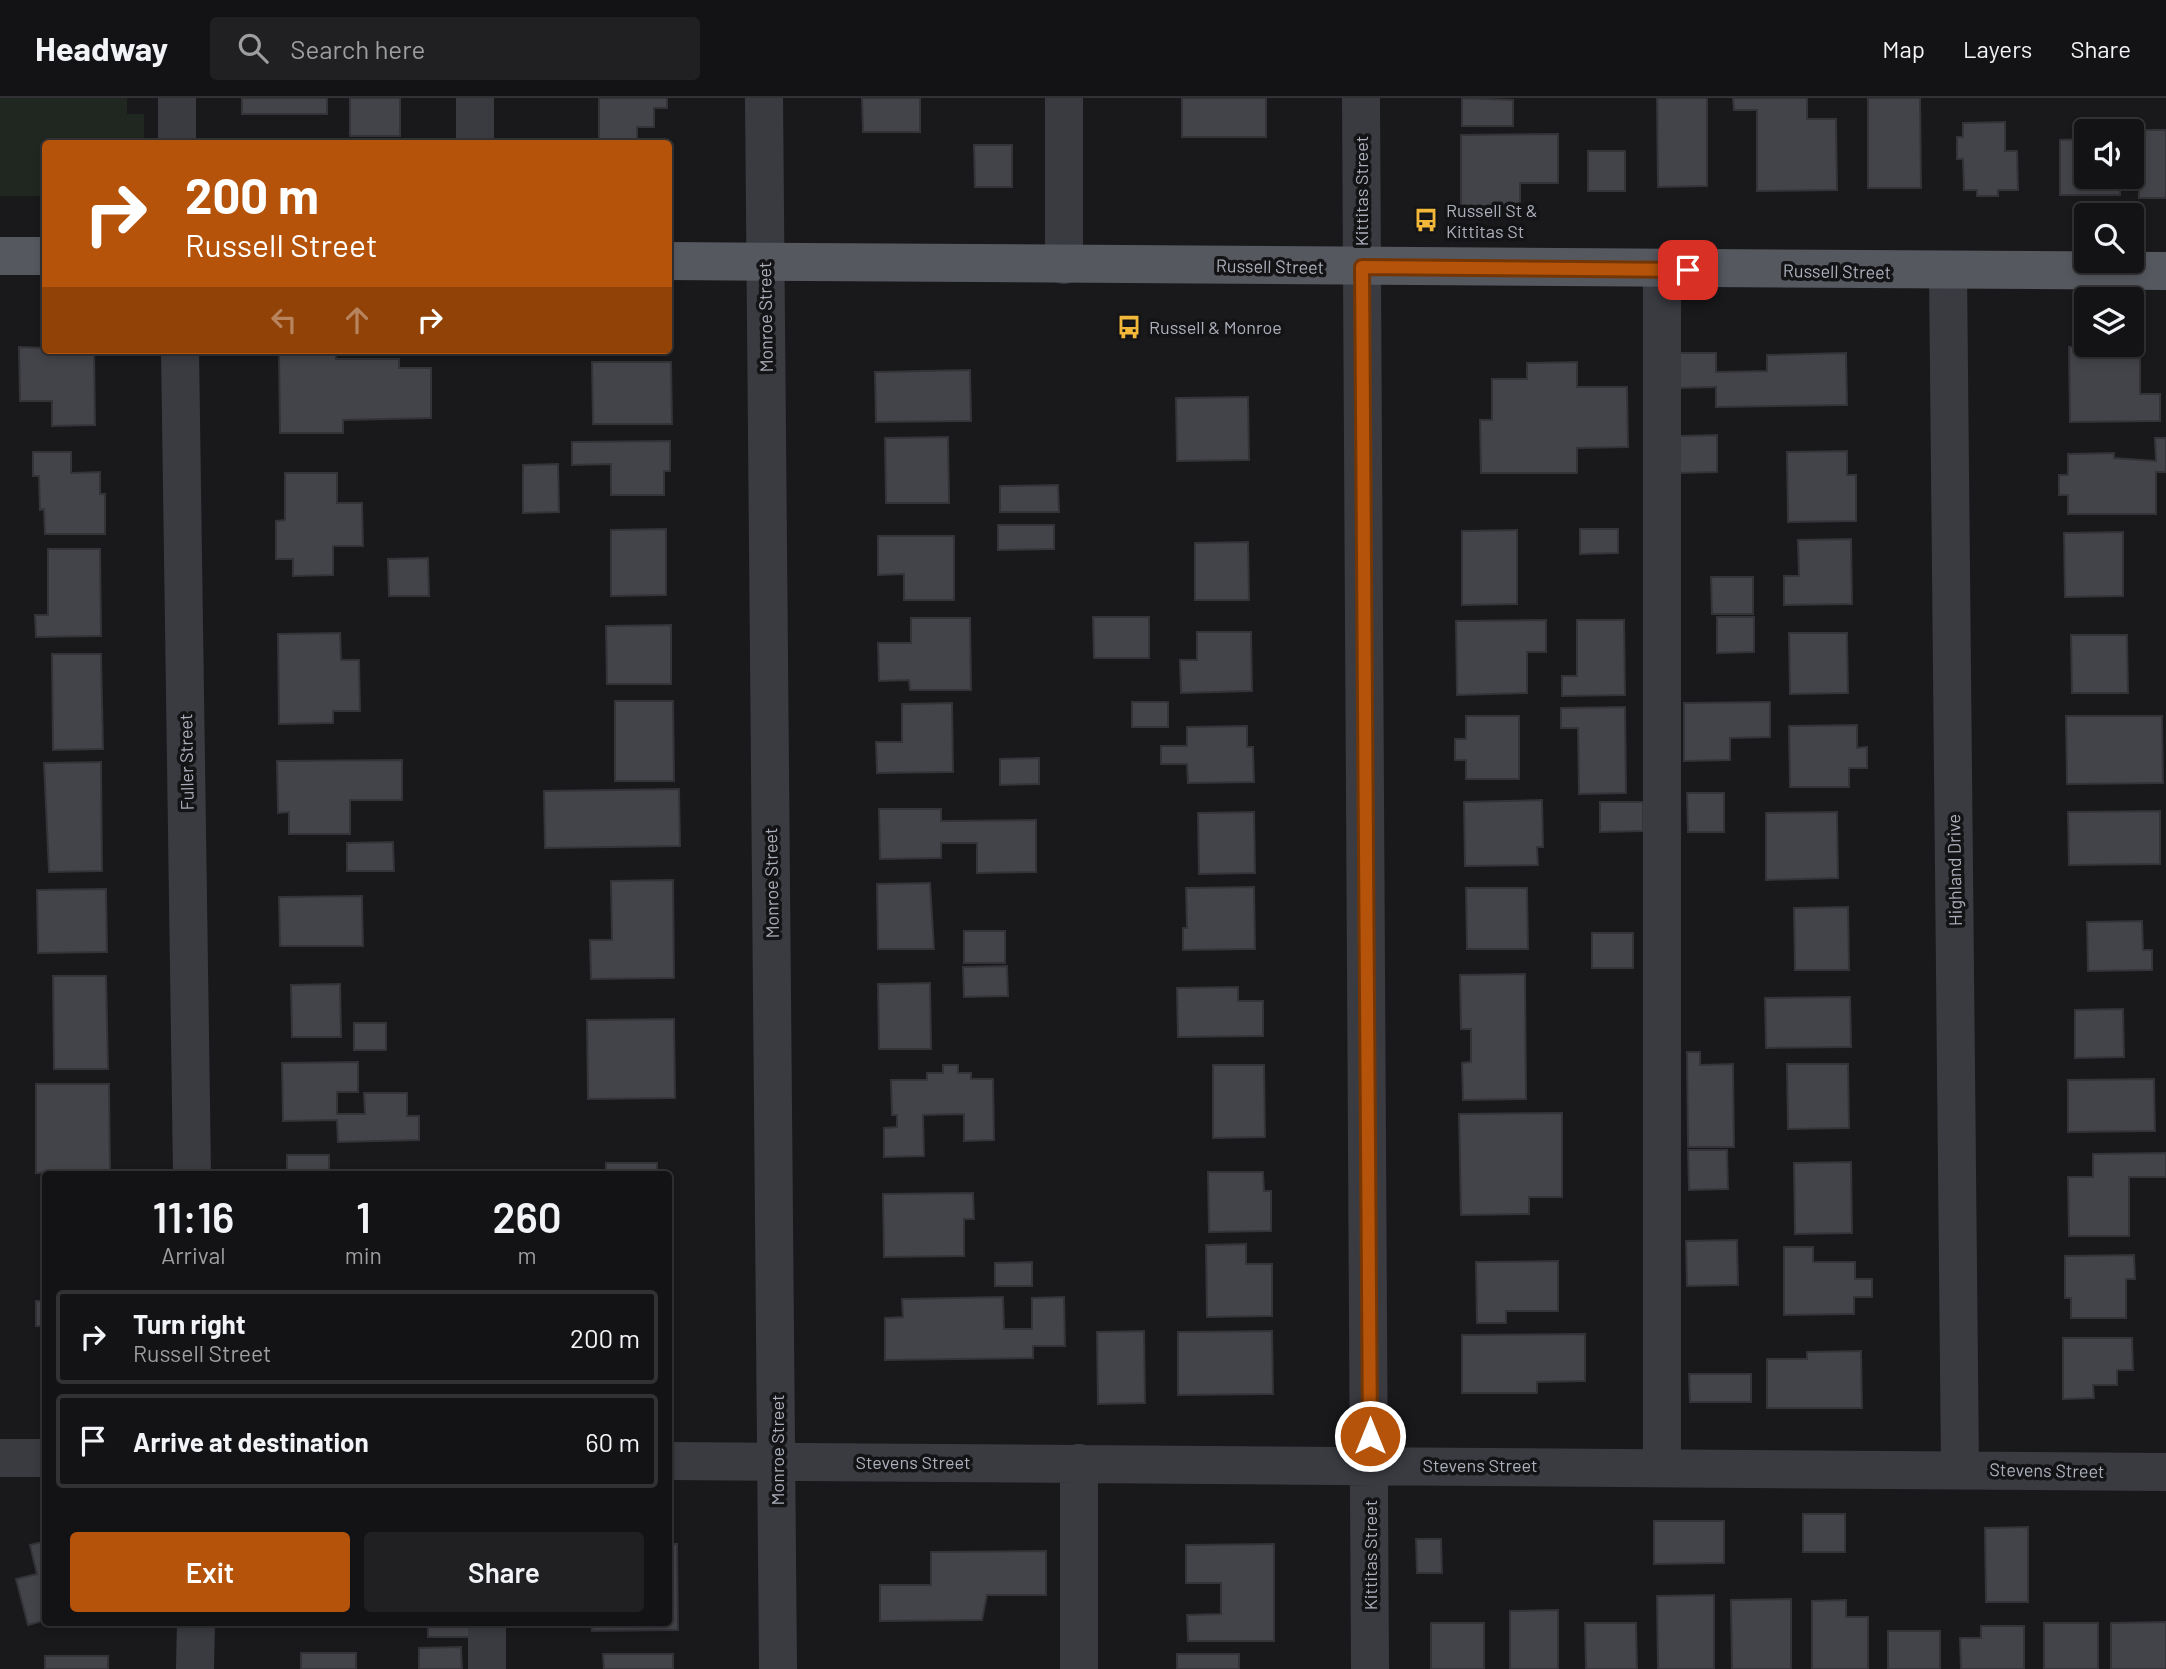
<!DOCTYPE html>
<style>
body{margin:0;font-family:Barlow,sans-serif;background:#202022;color:#f1f3f6;height:100vh;display:flex;flex-direction:column;font-size:26px;white-space:nowrap}
*{box-sizing:border-box;margin:0}
p{font-size:23px;color:#9d9ea0}
.icon{flex:none;width:38px;height:38px;fill:none;stroke:currentColor;stroke-width:2;stroke-linecap:round;stroke-linejoin:round}
.map{position:relative;flex:1;overflow:hidden}
.drawer{position:absolute;left:42px;top:1073px;width:630px;height:455px;display:flex;flex-direction:column;background:#131315;border-radius:7px;box-shadow:0 4px 10px #0003,0 0 0 2px #323234}
.drawer>*{flex:none}
.hud{position:absolute;left:42px;top:42px;width:630px;height:214px;border-radius:7px;box-shadow:0 4px 10px #0003,0 0 0 2px #323234;background:#b45309;color:#fff;overflow:hidden}
.tools{position:absolute;left:2074px;top:21px;display:grid;gap:14px}
.tools a{display:grid;place-items:center;width:70px;height:70px;border-radius:7px;background:#131315;box-shadow:0 4px 10px #0003,0 0 0 2px #323234;font-size:35px}
.pin{position:absolute;display:grid;place-items:center;width:60px;height:60px;color:#fff;margin:-30px;border-radius:14px;box-shadow:0 4px 10px #0006}
.me{position:absolute;width:77px;margin:-38px;rotate:0deg;stroke-linejoin:round;filter:drop-shadow(0 0 5px #0008)}
.turn{display:flex;align-items:center;gap:24px;height:147px;padding:0 28px;font-size:32px}
.turn .icon{width:91px;height:91px;stroke-width:2.5}
.turn b{display:block;font-size:49px;line-height:60px}
.lanes{display:flex;align-items:center;height:66px;padding:0 28px;background:#0003;justify-content:center;gap:35px;direction:ltr}
.lanes .off{opacity:.35}
.eta{display:flex;justify-content:space-evenly;align-items:center;height:119px;text-align:center}
.eta b{font-size:42px;font-weight:600;line-height:49px}
.cta{display:flex;gap:14px;margin-top:auto;padding:14px 28px}
.cta a{flex:1;height:80px;border-radius:7px;background:#b45309;color:#fff;font-size:28px;font-weight:600;line-height:80px;text-align:center}
.cta a+a{background:#202022;color:#f1f3f6}
ul{padding:0;list-style:none}
li{display:flex;align-items:center;gap:21px;height:94px;margin:0 14px 10px;padding:0 14px;border:4px solid #323234;border-radius:7px}
li div{flex:1}
li b{display:block;font-size:26px}
li em{font-style:normal}
header{display:flex;align-items:center;gap:42px;box-sizing:border-box;height:98px;padding:0 35px;background:#131315;border-bottom:2px solid #323234}
header strong{font-size:33px}
nav{display:flex;gap:38px;margin-inline-start:auto;font-size:24px}
.search{width:490px;height:63px;background:#202022;display:flex;align-items:center;gap:18px;box-sizing:border-box;padding:0 24px;border-radius:7px;color:#9d9ea0;font-size:26px}
.map>svg:first-child{display:block}
.green{fill:#1f2720}
.building{fill:#434449;stroke:#333338;stroke-width:2}
.lines{fill:none;stroke-linecap:round;stroke-linejoin:round}
.minor{stroke:#3a3b41;stroke-width:38}
.major{stroke:#565860;stroke-width:38}
.route-casing{stroke:#753606;stroke-width:18}
.route{stroke:#b45309;stroke-width:12}
.labels{text-anchor:middle;dominant-baseline:central;stroke-width:7;stroke-linejoin:round;paint-order:stroke}
.street-label{font-size:18px;fill:#acb0bb;stroke:#141417}
.poi-label{font-size:18px;fill:#acb0bb;stroke:#141417;text-anchor:start}
</style>
<header>
<strong>Headway</strong>
<div class="search"><svg class="icon" aria-label="search" viewBox="0 0 24 24"><circle cx="10" cy="10" r="6"/><path d="M15 15l6 6"/></svg>Search here</div>
<nav><a>Map</a><a>Layers</a><a>Share</a></nav>
</header>
<div class="map">
<svg width="2166" height="1571" viewBox="0 0 2166 1571">
<rect width="100%" height="100%" fill="#19191c"/>
<path class="green" d="M 0,0 L 127,0 L 127,16 L 144,16 L 144,45 L 46,46 L 45,98 L 0,98 Z"/>
<path class="building" d="M 242,0 L 327,0 L 327,16 L 242,16 Z
M 350,0 L 400,0 L 400,38 L 350,38 Z
M 599,0 L 667,0 L 667,10 L 654,10 L 654,29 L 637,29 L 637,46 L 599,46 Z
M 862,0 L 920,0 L 920,34 L 863,34 Z
M 1182,0 L 1266,0 L 1266,39 L 1182,39 Z
M 1462,0 L 1513,2 L 1513,28 L 1462,28 Z
M 1657,0 L 1707,0 L 1707,88 L 1658,89 Z
M 1733,0 L 1807,0 L 1807,21 L 1836,21 L 1837,92 L 1757,93 L 1757,12 L 1734,12 Z
M 1868,0 L 1920,0 L 1921,90 L 1868,90 Z
M 2005,24 L 2005,53 L 2017,53 L 2018,92 L 1998,92 L 1998,98 L 1977,98 L 1977,92 L 1964,92 L 1963,61 L 1957,61 L 1957,39 L 1963,39 L 1963,25 Z
M 2139,32 L 2166,32 L 2166,100 L 2139,100 Z
M 1558,36 L 1558,85 L 1520,85 L 1520,109 L 1461,109 L 1461,37 Z
M 2086,41 L 2086,79 L 2120,79 L 2120,97 L 2060,97 L 2060,42 Z
M 974,47 L 1012,47 L 1012,89 L 975,89 Z
M 1588,53 L 1625,53 L 1625,93 L 1588,93 Z
M 19,249 L 94,252 L 95,327 L 52,328 L 52,303 L 20,303 Z
M 2069,249 L 2140,249 L 2140,296 L 2160,296 L 2160,323 L 2070,324 Z
M 335,253 L 336,261 L 399,261 L 399,270 L 431,270 L 431,320 L 343,322 L 343,335 L 280,335 L 279,254 Z
M 1679,255 L 1716,255 L 1716,274 L 1767,273 L 1767,257 L 1846,255 L 1847,307 L 1716,309 L 1716,289 L 1679,290 Z
M 592,264 L 671,264 L 672,326 L 593,326 Z
M 1577,264 L 1577,289 L 1627,289 L 1628,349 L 1577,350 L 1577,375 L 1481,375 L 1480,322 L 1492,322 L 1492,281 L 1527,281 L 1527,265 Z
M 970,272 L 971,323 L 876,324 L 875,274 Z
M 1248,299 L 1249,362 L 1177,363 L 1176,300 Z
M 1717,337 L 1717,374 L 1680,375 L 1680,338 Z
M 948,339 L 949,405 L 886,405 L 885,340 Z
M 2155,340 L 2166,340 L 2166,374 L 2156,374 L 2156,416 L 2068,416 L 2068,397 L 2059,397 L 2059,377 L 2068,377 L 2068,356 L 2114,355 L 2114,360 L 2156,363 Z
M 670,343 L 670,373 L 664,373 L 664,397 L 611,397 L 611,366 L 572,367 L 572,344 Z
M 1847,353 L 1847,377 L 1856,377 L 1856,423 L 1788,424 L 1787,354 Z
M 33,354 L 71,354 L 71,375 L 100,374 L 100,396 L 105,396 L 105,436 L 45,436 L 44,411 L 40,412 L 39,378 L 33,378 Z
M 558,366 L 559,414 L 523,415 L 523,367 Z
M 285,375 L 337,375 L 337,405 L 362,405 L 363,448 L 333,448 L 333,477 L 293,478 L 293,461 L 276,461 L 276,423 L 285,422 Z
M 1058,387 L 1059,414 L 1000,414 L 1000,388 Z
M 998,427 L 1054,427 L 1054,451 L 998,452 Z
M 666,431 L 666,497 L 611,498 L 611,432 Z
M 1580,431 L 1618,431 L 1618,455 L 1580,456 Z
M 1517,432 L 1517,506 L 1462,507 L 1462,433 Z
M 2123,434 L 2123,498 L 2065,499 L 2064,435 Z
M 878,438 L 954,438 L 954,502 L 904,502 L 904,476 L 878,477 Z
M 1851,441 L 1852,506 L 1784,507 L 1784,478 L 1799,478 L 1798,442 Z
M 1248,444 L 1249,502 L 1195,502 L 1195,445 Z
M 48,451 L 100,451 L 101,538 L 36,539 L 35,517 L 48,517 Z
M 428,460 L 429,498 L 389,498 L 388,461 Z
M 1711,479 L 1753,479 L 1753,516 L 1712,516 Z
M 1093,519 L 1149,519 L 1149,560 L 1094,560 Z
M 1717,519 L 1754,519 L 1754,554 L 1717,555 Z
M 911,520 L 970,520 L 971,592 L 910,592 L 909,582 L 879,583 L 878,545 L 911,545 Z
M 1546,522 L 1546,554 L 1527,554 L 1527,595 L 1457,597 L 1456,523 Z
M 1577,522 L 1624,522 L 1625,597 L 1562,598 L 1562,578 L 1577,578 Z
M 671,527 L 671,586 L 607,586 L 606,528 Z
M 1197,534 L 1251,534 L 1252,593 L 1181,595 L 1180,562 L 1197,562 Z
M 340,535 L 341,562 L 359,562 L 360,613 L 333,613 L 333,625 L 279,626 L 278,536 Z
M 1789,535 L 1847,535 L 1848,595 L 1790,596 Z
M 2071,537 L 2127,537 L 2128,595 L 2072,595 Z
M 52,556 L 101,556 L 103,651 L 53,652 Z
M 615,603 L 673,603 L 674,683 L 615,683 Z
M 1132,604 L 1168,604 L 1168,629 L 1132,629 Z
M 1770,604 L 1770,639 L 1730,640 L 1730,662 L 1684,663 L 1684,605 Z
M 952,605 L 953,674 L 877,675 L 876,644 L 902,644 L 902,606 Z
M 1625,609 L 1626,695 L 1579,696 L 1578,630 L 1561,630 L 1561,610 Z
M 1466,618 L 1519,618 L 1519,681 L 1466,681 L 1466,662 L 1455,662 L 1455,641 L 1466,641 Z
M 2066,618 L 2162,618 L 2163,685 L 2067,686 Z
M 1857,627 L 1857,650 L 1867,649 L 1867,670 L 1849,670 L 1849,689 L 1790,689 L 1789,628 Z
M 1247,628 L 1247,649 L 1253,649 L 1254,684 L 1188,685 L 1187,666 L 1161,666 L 1161,648 L 1187,648 L 1187,629 Z
M 1039,660 L 1039,686 L 1000,687 L 1000,661 Z
M 402,662 L 402,702 L 350,702 L 350,736 L 289,736 L 289,714 L 278,715 L 277,663 Z
M 101,664 L 102,773 L 49,774 L 44,665 Z
M 679,691 L 680,748 L 545,750 L 544,693 Z
M 1687,695 L 1724,695 L 1724,734 L 1688,734 Z
M 1542,702 L 1543,749 L 1537,749 L 1538,767 L 1465,768 L 1464,704 Z
M 1600,704 L 1643,704 L 1643,733 L 1600,734 Z
M 879,711 L 941,711 L 941,723 L 1036,722 L 1036,774 L 977,775 L 977,745 L 941,745 L 941,760 L 880,761 Z
M 2160,713 L 2160,766 L 2069,767 L 2068,714 Z
M 1254,714 L 1255,775 L 1199,776 L 1198,715 Z
M 1837,714 L 1838,780 L 1766,782 L 1766,715 Z
M 393,744 L 394,773 L 347,773 L 347,745 Z
M 673,782 L 674,880 L 591,881 L 590,842 L 612,842 L 611,783 Z
M 930,785 L 934,851 L 878,851 L 877,786 Z
M 1254,789 L 1255,851 L 1183,852 L 1183,830 L 1187,830 L 1186,790 Z
M 1466,790 L 1527,790 L 1528,851 L 1467,851 Z
M 106,791 L 107,854 L 38,855 L 37,792 Z
M 362,798 L 363,848 L 280,848 L 279,799 Z
M 1848,809 L 1849,872 L 1795,872 L 1794,810 Z
M 2142,823 L 2143,852 L 2152,852 L 2152,872 L 2088,873 L 2087,824 Z
M 964,833 L 1005,833 L 1005,865 L 964,865 Z
M 1592,835 L 1633,835 L 1633,870 L 1592,870 Z
M 1007,868 L 1008,898 L 964,899 L 963,869 Z
M 1525,876 L 1526,1001 L 1463,1002 L 1462,965 L 1471,964 L 1471,931 L 1461,931 L 1460,877 Z
M 53,878 L 106,878 L 108,971 L 54,971 Z
M 930,885 L 931,951 L 879,951 L 878,886 Z
M 340,886 L 341,939 L 292,939 L 291,887 Z
M 1238,889 L 1238,903 L 1263,903 L 1263,938 L 1178,939 L 1177,890 Z
M 1850,899 L 1851,949 L 1766,950 L 1765,900 Z
M 2123,911 L 2124,959 L 2075,960 L 2075,912 Z
M 674,921 L 675,1000 L 588,1001 L 587,922 Z
M 354,925 L 386,925 L 386,952 L 354,952 Z
M 1687,954 L 1700,954 L 1700,967 L 1733,966 L 1734,1049 L 1688,1049 Z
M 358,964 L 358,994 L 337,994 L 337,1016 L 365,1016 L 364,995 L 407,995 L 407,1018 L 419,1018 L 419,1042 L 338,1044 L 337,1022 L 283,1023 L 282,965 Z
M 1787,966 L 1848,966 L 1849,1030 L 1788,1031 Z
M 943,967 L 958,967 L 958,975 L 971,975 L 971,981 L 993,981 L 994,1042 L 964,1043 L 964,1016 L 923,1017 L 924,1058 L 884,1059 L 884,1030 L 897,1029 L 897,1017 L 892,1017 L 891,982 L 927,982 L 927,975 L 943,975 Z
M 1213,967 L 1264,967 L 1265,1039 L 1213,1040 Z
M 2154,981 L 2155,1033 L 2068,1034 L 2068,982 Z
M 36,986 L 109,986 L 110,1074 L 36,1075 Z
M 1562,1015 L 1562,1099 L 1529,1099 L 1529,1116 L 1461,1117 L 1459,1016 Z
M 1688,1052 L 1727,1052 L 1728,1091 L 1689,1092 Z
M 2166,1055 L 2166,1079 L 2129,1079 L 2129,1138 L 2069,1138 L 2068,1079 L 2093,1079 L 2093,1056 Z
M 287,1057 L 329,1057 L 329,1076 L 287,1076 Z
M 1851,1064 L 1852,1135 L 1795,1136 L 1794,1065 Z
M 606,1065 L 657,1065 L 657,1076 L 606,1076 Z
M 1208,1074 L 1263,1074 L 1264,1093 L 1271,1093 L 1271,1133 L 1209,1134 Z
M 668,1086 L 671,1086 L 671,1120 L 668,1120 Z
M 973,1095 L 974,1121 L 964,1121 L 964,1158 L 884,1159 L 883,1096 Z
M 1737,1142 L 1738,1187 L 1687,1188 L 1686,1143 Z
M 1246,1146 L 1246,1166 L 1272,1166 L 1272,1218 L 1207,1219 L 1206,1147 Z
M 1784,1149 L 1813,1149 L 1813,1164 L 1855,1164 L 1855,1181 L 1872,1181 L 1872,1199 L 1854,1199 L 1854,1216 L 1784,1217 Z
M 2134,1157 L 2135,1181 L 2126,1181 L 2126,1220 L 2071,1220 L 2071,1200 L 2065,1200 L 2065,1158 Z
M 1558,1163 L 1558,1213 L 1506,1213 L 1506,1225 L 1477,1225 L 1476,1164 Z
M 1032,1164 L 1032,1188 L 995,1188 L 995,1165 Z
M 668,1195 L 671,1195 L 672,1240 L 668,1240 Z
M 1003,1199 L 1004,1231 L 1032,1231 L 1032,1200 L 1064,1199 L 1065,1248 L 1033,1248 L 1033,1260 L 885,1262 L 885,1220 L 903,1219 L 902,1201 Z
M 36,1203 L 46,1203 L 46,1228 L 36,1228 Z
M 1144,1233 L 1145,1305 L 1098,1306 L 1097,1234 Z
M 1272,1233 L 1273,1296 L 1178,1297 L 1178,1234 Z
M 1585,1236 L 1585,1283 L 1537,1284 L 1537,1295 L 1462,1295 L 1462,1237 Z
M 2063,1240 L 2132,1240 L 2133,1272 L 2117,1272 L 2117,1287 L 2093,1287 L 2094,1300 L 2063,1301 Z
M 1861,1253 L 1862,1310 L 1767,1310 L 1767,1261 L 1807,1261 L 1807,1254 Z
M 1689,1276 L 1751,1276 L 1751,1304 L 1690,1304 Z
M 1803,1416 L 1845,1416 L 1845,1454 L 1803,1454 Z
M 1654,1423 L 1724,1423 L 1724,1465 L 1654,1466 Z
M 2028,1429 L 2028,1504 L 1986,1504 L 1985,1430 Z
M 1416,1441 L 1441,1441 L 1442,1475 L 1417,1475 Z
M 46,1443 L 46,1522 L 28,1527 L 16,1481 L 37,1476 L 30,1447 Z
M 668,1446 L 677,1446 L 678,1532 L 592,1533 L 591,1524 L 668,1524 Z
M 1274,1446 L 1274,1543 L 1188,1543 L 1187,1517 L 1221,1516 L 1221,1485 L 1186,1485 L 1186,1447 Z
M 1046,1453 L 1046,1497 L 987,1497 L 982,1522 L 880,1523 L 880,1487 L 931,1487 L 931,1454 Z
M 1714,1497 L 1714,1571 L 1658,1571 L 1657,1498 Z
M 1791,1501 L 1791,1571 L 1732,1571 L 1731,1502 Z
M 1846,1502 L 1846,1519 L 1868,1519 L 1868,1571 L 1812,1571 L 1812,1503 Z
M 1558,1512 L 1558,1571 L 1510,1571 L 1510,1513 Z
M 293,1524 L 354,1524 L 354,1528 L 293,1529 Z
M 428,1524 L 469,1524 L 469,1539 L 428,1539 Z
M 2166,1524 L 2166,1571 L 2111,1571 L 2111,1525 Z
M 1431,1525 L 1484,1525 L 1484,1571 L 1431,1571 Z
M 1585,1525 L 1636,1525 L 1637,1571 L 1586,1571 Z
M 2044,1525 L 2098,1525 L 2098,1571 L 2044,1571 Z
M 1981,1528 L 2024,1528 L 2024,1571 L 1961,1571 L 1960,1540 L 1981,1540 Z
M 1888,1533 L 1940,1533 L 1940,1571 L 1888,1571 Z
M 461,1549 L 462,1571 L 419,1571 L 419,1550 Z
M 301,1555 L 356,1555 L 356,1571 L 301,1571 Z
M 603,1556 L 673,1556 L 673,1571 L 604,1571 Z
M 1177,1556 L 1239,1556 L 1239,1571 L 1177,1571 Z
M 45,1558 L 108,1558 L 108,1571 L 45,1571 Z"/>
<g class="lines">
<path class="minor" d="M 177,0 L 177,46
M 475,0 L 475,46
M 764,0 L 778,1571
M 1064,0 L 1064,167
M 1361,0 L 1370,1571
M 1662,171 L 1662,1368
M 1948,174 L 1960,1371
M 180,252 L 192,1076
M 0,1360 L 46,1360
M 668,1363 L 2166,1374
M 1079,1365 L 1079,1571
M 487,1524 L 487,1571
M 195,1571 L 196,1524"/>
<path class="major" d="M 0,158 L 46,158
M 668,163 L 2166,173"/>
</g>
<g class="lines">
<g class="route-casing">
<path id="route" d="M 1370,1338 L 1362,169 L 1688,172"/>
</g>
<use href="#route" class="route"/>
</g>
<defs>
<g id="bus-bare" transform="scale(1.89)"><path d="M-5-6H5V4H4V6H2V4H-2V6H-4V4H-5ZM-3.5-4V0h7V-4ZM-3.5 1.2v1.5H-2V1.2ZM2 1.2v1.5H3.5V1.2Z" fill="#f3b83a" stroke="#141417" stroke-width="2.5" paint-order="stroke"/></g>
</defs>
<g fill-rule="evenodd">
<use href="#bus-bare" x="1426" y="122"/>
<use href="#bus-bare" x="1129" y="229"/>
</g>
<g class="labels">
<g class="street-label">
<text transform="translate(1361 93) rotate(-90)">Kittitas Street</text>
<text transform="translate(1270 168) rotate(1)">Russell Street</text>
<text transform="translate(1837 173) rotate(1)">Russell Street</text>
<text transform="translate(765 219) rotate(-91)">Monroe Street</text>
<text transform="translate(186 664) rotate(-91)">Fuller Street</text>
<text transform="translate(1954 772) rotate(-91)">Highland Drive</text>
<text transform="translate(771 785) rotate(-91)">Monroe Street</text>
<text transform="translate(777 1352) rotate(-90)">Monroe Street</text>
<text x="913" y="1364">Stevens Street</text>
<text x="1480" y="1367">Stevens Street</text>
<text transform="translate(2047 1372) rotate(1)">Stevens Street</text>
<text transform="translate(1370 1457) rotate(-90)">Kittitas Street</text>
</g>
<g class="poi-label">
<text x="1446" y="112">Russell St &amp;<tspan x="1446" dy="21">Kittitas St</tspan></text>
<text x="1149" y="229">Russell &amp; Monroe</text>
</g>
</g>
</svg>
<div class="tools">
<a><svg class="icon" aria-label="sound" viewBox="0 0 24 24"><path d="M4 9h4l5-4v14l-5-4H4zM17 9q2 3 0 6"/></svg></a>
<a><svg class="icon" aria-label="search" viewBox="0 0 24 24"><circle cx="10" cy="10" r="6"/><path d="M15 15l6 6"/></svg></a>
<a><svg class="icon" aria-label="layers" viewBox="0 0 24 24"><path d="M12 4l9 5-9 5-9-5zM3 14l9 5 9-5"/></svg></a>
</div>
<div class="pin" style="left:1688px;top:172px;background:#d93025"><svg class="icon" aria-label="arrive" viewBox="0 0 24 24"><path d="M6 21V4h12l-3 4 3 4H6"/></svg></div>
<svg class="me" style="left:1370px;top:1338px" viewBox="-20 -20 40 40"><circle r="17" fill="#b45309" stroke="#fff" stroke-width="3"/><path d="M0-11L8 9 0 5-8 9z" fill="#fff"/></svg>
<div class="hud">
<div class="turn"><svg class="icon" aria-label="right" viewBox="0 0 24 24"><path d="M7 20v-9h11M14 6l5 5-5 5"/></svg><div><b>200 m</b>Russell Street</div></div>
<div class="lanes"><svg class="icon off" aria-label="left" viewBox="0 0 24 24"><path d="M17 20v-9H6M10 6l-5 5 5 5"/></svg><svg class="icon off" aria-label="ahead" viewBox="0 0 24 24"><path d="M12 20V5M6 11l6-6 6 6"/></svg><svg class="icon" aria-label="right" viewBox="0 0 24 24"><path d="M7 20v-9h11M14 6l5 5-5 5"/></svg></div>
</div>
<section class="drawer">
<div class="eta">
<div><b>11:16</b><p>Arrival</p></div>
<div><b>1</b><p>min</p></div>
<div><b>260</b><p>m</p></div>
</div>
<ul>
<li><svg class="icon" aria-label="right" viewBox="0 0 24 24"><path d="M7 20v-9h11M14 6l5 5-5 5"/></svg><div><b>Turn right</b><p>Russell Street</p></div><em>200 m</em></li>
<li><svg class="icon" aria-label="arrive" viewBox="0 0 24 24"><path d="M6 21V4h12l-3 4 3 4H6"/></svg><div><b>Arrive at destination</b></div><em>60 m</em></li>
</ul>
<div class="cta"><a>Exit</a><a>Share</a></div>
</section>
</div>
